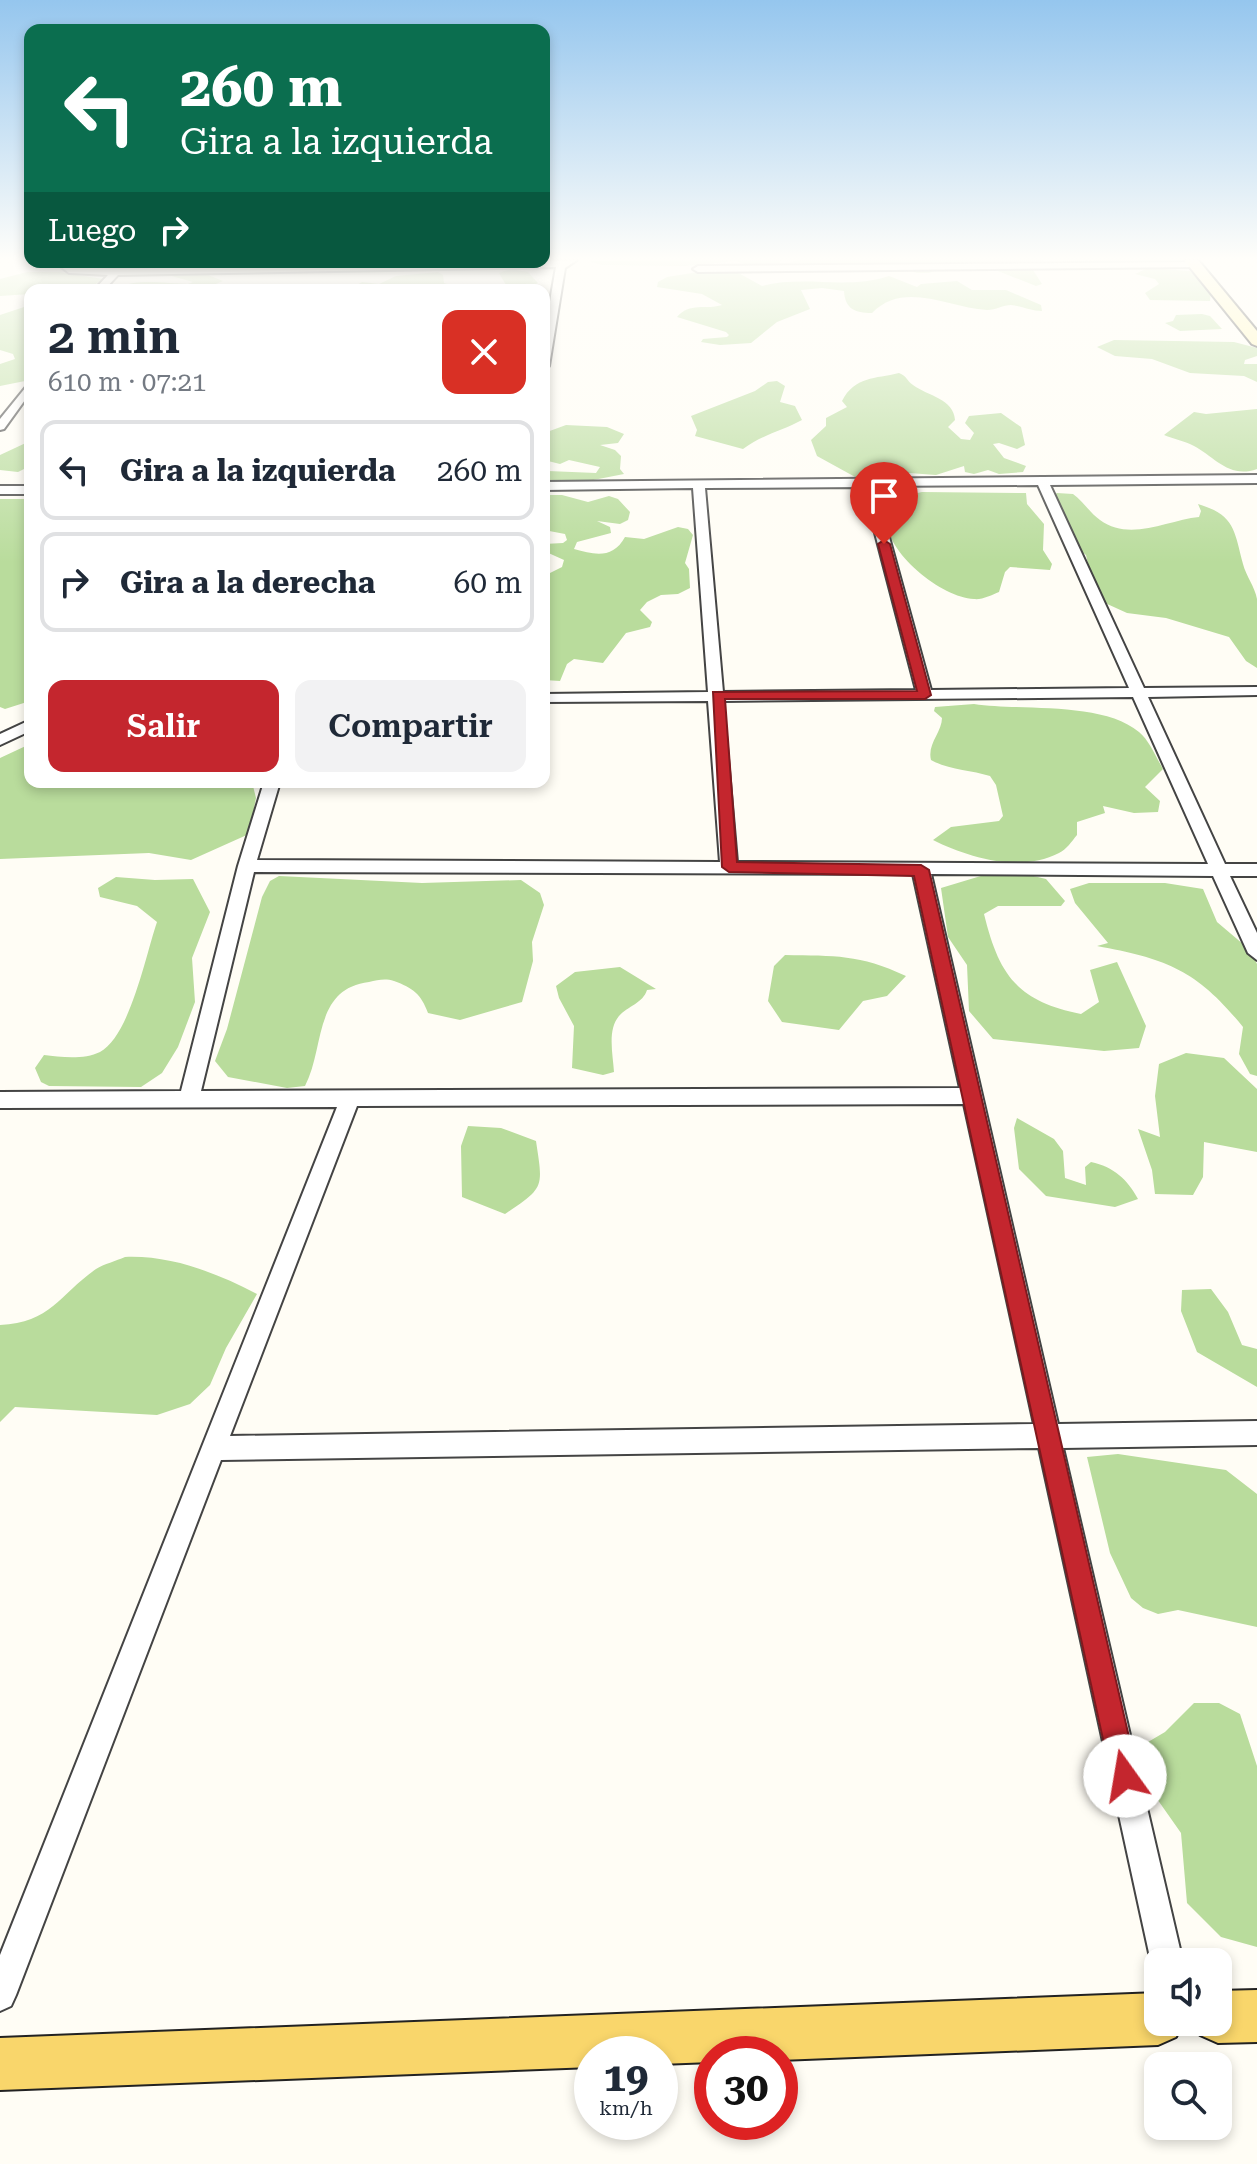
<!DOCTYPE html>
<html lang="es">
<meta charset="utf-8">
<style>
body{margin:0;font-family:"Roboto Serif",serif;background:#f2f2f3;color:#1f2937;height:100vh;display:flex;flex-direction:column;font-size:30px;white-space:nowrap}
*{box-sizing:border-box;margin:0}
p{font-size:26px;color:#747a83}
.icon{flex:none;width:44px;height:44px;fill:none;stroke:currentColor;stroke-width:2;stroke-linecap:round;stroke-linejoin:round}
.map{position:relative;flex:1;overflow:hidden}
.side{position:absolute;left:24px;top:284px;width:526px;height:504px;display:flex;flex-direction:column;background:#fff;border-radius:16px;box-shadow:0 4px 12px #0003}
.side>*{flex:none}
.guide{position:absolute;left:24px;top:24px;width:526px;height:244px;border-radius:16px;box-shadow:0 4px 12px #0003;background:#0b6e4f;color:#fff;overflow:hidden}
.controls{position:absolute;left:1144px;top:1948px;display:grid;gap:16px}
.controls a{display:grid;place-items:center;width:88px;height:88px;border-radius:16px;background:#fff;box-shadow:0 4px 12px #0003;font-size:40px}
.speed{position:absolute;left:574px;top:2036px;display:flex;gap:16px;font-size:40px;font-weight:700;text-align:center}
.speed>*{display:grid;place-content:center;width:104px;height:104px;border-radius:50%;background:#fff;box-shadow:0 4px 12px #0003;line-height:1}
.speed small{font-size:20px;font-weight:400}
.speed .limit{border:12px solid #d22;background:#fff;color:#111}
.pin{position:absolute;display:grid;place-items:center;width:68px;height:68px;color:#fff;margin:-82px -34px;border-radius:50% 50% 50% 0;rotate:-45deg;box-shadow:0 0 8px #0007}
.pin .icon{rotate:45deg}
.me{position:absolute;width:88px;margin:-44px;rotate:347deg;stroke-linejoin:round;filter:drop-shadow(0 0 6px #0008)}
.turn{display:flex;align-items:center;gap:28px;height:168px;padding:0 24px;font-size:36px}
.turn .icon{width:104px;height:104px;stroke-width:2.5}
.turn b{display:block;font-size:56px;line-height:68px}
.then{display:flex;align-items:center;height:76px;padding:0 24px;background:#0003;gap:16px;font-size:30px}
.round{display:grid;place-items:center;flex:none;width:84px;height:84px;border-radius:16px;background:#f2f2f3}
.summary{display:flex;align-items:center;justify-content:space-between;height:136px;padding:0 24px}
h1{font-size:48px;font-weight:600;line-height:60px}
.action{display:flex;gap:16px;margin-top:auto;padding:16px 24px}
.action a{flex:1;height:92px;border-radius:16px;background:#c4262e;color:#fff;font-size:32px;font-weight:600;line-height:92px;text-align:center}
.action a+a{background:#f2f2f3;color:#1f2937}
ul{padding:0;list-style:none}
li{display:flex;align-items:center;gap:24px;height:100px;margin:0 16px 12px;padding:0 8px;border:4px solid #e0e1e3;border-radius:16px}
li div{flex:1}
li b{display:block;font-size:30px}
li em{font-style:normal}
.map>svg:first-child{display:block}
.forest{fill:#b9dc9c}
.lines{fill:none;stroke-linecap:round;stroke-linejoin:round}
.street-casing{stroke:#444;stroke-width:4}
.secondary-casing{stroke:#333;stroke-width:4}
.primary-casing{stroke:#222;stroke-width:4}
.street{fill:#fff;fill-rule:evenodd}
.secondary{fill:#fff6b0;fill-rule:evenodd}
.primary{fill:#f9d66b;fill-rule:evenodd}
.route{fill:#c4262e;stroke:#7f191e;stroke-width:2}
</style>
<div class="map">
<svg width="1257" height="2164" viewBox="0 0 1257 2164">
<rect width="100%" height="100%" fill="#fffdf5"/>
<path class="forest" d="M 782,260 L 777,266 L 759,270 L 736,261 L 685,266 L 602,265 L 588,261 Z
M 802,260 L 1044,260 L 1044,261 L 1031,267 L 1042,284 L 1036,286 L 998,271 L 970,266 L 945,267 L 929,273 L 917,273 L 900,267 L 873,269 L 845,264 L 798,266 L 788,262 Z
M 1148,268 L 1190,271 L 1211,292 L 1210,301 L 1150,300 L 1145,293 L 1159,284 L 1155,279 L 1135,274 Z
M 510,269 L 528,272 L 538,283 L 528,290 L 348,290 L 362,282 L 379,284 L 396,276 L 438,272 L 443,275 L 444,283 L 450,285 L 485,289 L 506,285 L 499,273 Z
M 711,270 L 733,270 L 762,286 C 804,275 848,290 889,276 L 917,287 L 921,284 L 957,281 L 972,290 L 1006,290 L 1041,305 L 1042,311 C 1031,311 1022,306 1011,305 C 1003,305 996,310 987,310 C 949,308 904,280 872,313 C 855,313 845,309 844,291 L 822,288 L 801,290 L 810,309 L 777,322 L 751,343 L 720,345 L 701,342 L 703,339 L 727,337 L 729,335 L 726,332 L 677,317 C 689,302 707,310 722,305 L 702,294 L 657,287 L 658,282 L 667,277 Z
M 198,271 L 223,281 L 201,290 L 153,287 L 115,290 C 134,277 166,284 188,284 L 193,282 L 168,275 Z
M 27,272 L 59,272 L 103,279 L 87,290 L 58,287 L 30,290 L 30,294 L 0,296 L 0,279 Z
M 30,305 L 30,380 L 0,386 L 0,364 L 15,359 L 13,354 L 0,350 L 0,315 Z
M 1202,314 L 1210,316 L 1222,329 L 1180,331 L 1165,323 L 1173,321 L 1176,315 Z
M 1114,340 L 1234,342 L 1257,348 L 1257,356 L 1245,360 L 1244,364 L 1257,364 L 1257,382 L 1244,376 L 1190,373 L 1152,359 L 1115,356 L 1097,347 Z
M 899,373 C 907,376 906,380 913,385 C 928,396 954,399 955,420 L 948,427 L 961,439 L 970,440 L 974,433 L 965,423 L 969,416 L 1001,413 L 1021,427 L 1025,445 L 1017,449 L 999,443 L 993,444 L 1004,458 L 1026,466 L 1023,472 L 999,474 L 988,470 L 974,474 L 965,472 L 964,466 L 936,475 L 909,473 L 889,477 L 857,478 L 817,456 L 811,440 L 826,426 L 826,418 L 847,407 L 842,401 C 855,376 875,379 899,373 Z
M 777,381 L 785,386 L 780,402 L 795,406 L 802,420 C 782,431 761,435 743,449 L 695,436 L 697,430 L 691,416 L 755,391 L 768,382 Z
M 1257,409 L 1257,469 C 1229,479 1215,457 1194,446 C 1185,441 1174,439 1164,435 L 1194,412 L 1206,414 Z
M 566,425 L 607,427 L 624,434 L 618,443 L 600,445 L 615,450 L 621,456 L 620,469 L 624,474 L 583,482 L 544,483 L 544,473 L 548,471 L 596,473 L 600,467 L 569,460 L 560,464 L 548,461 L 545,455 L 550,448 L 547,432 Z
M 30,441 L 30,466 L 18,472 L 0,470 L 0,455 Z
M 922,492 L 1026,493 L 1027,504 L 1044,524 L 1043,550 L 1052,564 L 1050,570 L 1010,567 L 1005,572 L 999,592 C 992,595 982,600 974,599 C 937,597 867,539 890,499 Z
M 1057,493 L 1073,494 C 1083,501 1090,513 1100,520 C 1130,542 1168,520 1199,517 L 1201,511 L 1198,504 C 1235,515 1234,530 1243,564 C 1246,576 1255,587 1257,599 C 1257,620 1257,646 1257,668 L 1246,661 L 1229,637 L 1166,618 L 1127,613 L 1105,603 L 1091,578 L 1086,555 L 1070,543 L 1051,496 Z
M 544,495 L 562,495 L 588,502 L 609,496 L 618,499 L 630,512 L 628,520 L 620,524 L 597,521 L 610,527 L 611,533 L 577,542 L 574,549 C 595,555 613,559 625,537 L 644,539 L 678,527 L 688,529 L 693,535 L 685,563 L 689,569 L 690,588 L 678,594 L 661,595 L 647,602 L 640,610 L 652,622 L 650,627 L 626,633 L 603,663 L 574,659 L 567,664 L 560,681 L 544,680 L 544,576 L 562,567 L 564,560 L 544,551 L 544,544 L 563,543 L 567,540 L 565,534 L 544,530 Z
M 0,499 L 30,499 L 30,701 L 5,709 L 0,707 Z
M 974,704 C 1020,711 1102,701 1139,732 C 1149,740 1156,757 1163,769 L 1145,787 L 1160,801 L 1158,812 L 1134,813 L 1103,806 L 1105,813 L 1077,822 L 1077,835 C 1072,841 1066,850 1059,853 C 1021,873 969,858 933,840 L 951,827 L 999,821 L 1003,816 L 996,785 L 990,776 C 971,770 949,770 931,760 C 927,744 942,732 942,718 L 934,711 L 935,707 Z
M 30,744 L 30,782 L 252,782 L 256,798 L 249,834 L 191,860 L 149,853 L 0,859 L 0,758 Z
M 1004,869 L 1046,879 L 1065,901 L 1061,906 L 998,906 L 984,914 C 999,975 1017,1001 1081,1014 L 1099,1002 L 1090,970 L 1117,962 L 1146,1026 L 1139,1048 L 1104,1051 L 993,1039 L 969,1011 L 967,965 L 948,937 L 941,888 Z
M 279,876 L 422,883 L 521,880 L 540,893 L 544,905 L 532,942 L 533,961 L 522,1002 L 460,1020 L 428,1013 C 421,994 413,988 394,981 C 385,978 378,980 369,982 C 313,989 325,1048 305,1086 L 287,1088 L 228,1077 L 215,1061 L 227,1029 L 262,897 L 270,881 Z
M 116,877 L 155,880 L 193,879 L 210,912 L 192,958 L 195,1002 L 178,1047 L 162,1073 L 141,1087 L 49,1086 L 41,1082 L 35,1068 L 44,1055 C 60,1057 84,1060 100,1052 C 130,1036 146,954 157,922 L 137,906 L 100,897 L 98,888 Z
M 1089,883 L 1165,883 L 1203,889 L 1217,922 L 1250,950 L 1257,964 L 1257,1076 L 1250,1074 L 1239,1054 L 1243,1027 C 1197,970 1167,959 1097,946 L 1108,943 L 1075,903 L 1070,889 Z
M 785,955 C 835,956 859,954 906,976 L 887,996 L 863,1001 L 839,1030 L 782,1022 L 768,1001 L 774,966 Z
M 620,967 L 656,989 L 647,990 C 643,1003 628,1006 619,1016 C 607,1030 613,1055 614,1072 L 603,1075 L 572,1068 L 574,1026 L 559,998 L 556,986 L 575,972 Z
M 1186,1053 L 1224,1058 L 1257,1089 L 1257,1152 L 1204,1142 L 1203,1177 L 1193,1195 L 1155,1194 L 1152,1170 L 1138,1129 L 1160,1137 L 1155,1096 L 1159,1064 Z
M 1017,1118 L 1054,1139 L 1063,1151 L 1065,1178 L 1086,1185 L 1085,1167 L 1091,1162 C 1114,1167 1127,1179 1138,1199 L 1115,1207 L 1046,1196 L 1019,1169 L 1014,1128 Z
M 468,1126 L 501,1128 L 536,1141 C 543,1188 545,1187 505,1214 L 462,1197 L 461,1146 Z
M 125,1257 C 171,1255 217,1273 257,1294 L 226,1348 L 210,1385 L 190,1404 L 157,1415 L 15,1407 L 0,1422 L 0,1325 C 51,1323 60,1294 96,1269 C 104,1264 116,1261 125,1257 Z
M 1211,1289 L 1228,1312 L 1242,1345 L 1257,1349 L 1257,1387 L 1197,1352 L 1181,1311 L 1182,1290 Z
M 1118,1454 L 1226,1470 L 1257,1494 L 1257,1627 L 1178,1610 L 1158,1614 L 1143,1608 L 1131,1598 L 1110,1553 L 1087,1457 Z
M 1194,1703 L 1219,1703 L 1240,1714 L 1257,1766 L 1257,1947 L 1221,1937 L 1187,1903 L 1181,1833 L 1155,1796 L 1148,1742 L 1165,1732 Z"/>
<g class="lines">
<g class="street-casing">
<path id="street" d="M 577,260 L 565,268 L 549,366 L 544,369 L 544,336 L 556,267 L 118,275 L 104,290 L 94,290 L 108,275 L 69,273 L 60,266 L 65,262 L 76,262 L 72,267 L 115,269 Z
M 1195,262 L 1198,267 L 698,272 L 693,269 L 698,266 Z
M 30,382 L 30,393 L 4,429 L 0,430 L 0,419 Z
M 1257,475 L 1257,483 L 1050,485 L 1144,688 L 1257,687 L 1257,695 L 1148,697 L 1225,864 L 1257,864 L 1257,876 L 1230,876 L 1257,933 L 1257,960 L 1248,953 L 1213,876 L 931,874 L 1058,1424 L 1257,1421 L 1257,1445 L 1063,1448 L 1183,1962 L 1158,1962 L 1158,1974 L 1151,1962 L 1039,1448 L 221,1460 L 16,1995 L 11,2006 L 0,2011 L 0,1955 L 337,1107 L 0,1108 L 0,1092 L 181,1091 L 238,866 L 264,782 L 280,782 L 257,860 L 720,862 L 708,701 L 544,702 L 544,694 L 708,692 L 693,488 L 544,490 L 544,482 ZM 1038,485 L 1129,688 L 931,690 L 875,486 ZM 863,487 L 916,690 L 723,692 L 705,488 ZM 1133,697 L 1208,864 L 737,862 L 723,701 ZM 254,872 L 913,874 L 960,1088 L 201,1091 ZM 964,1104 L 1034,1424 L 230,1436 L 357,1106 Z
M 0,486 L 30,486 L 30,494 L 0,494 Z
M 30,720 L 30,731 L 0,745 L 0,734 Z"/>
</g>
<g class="secondary-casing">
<path id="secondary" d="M 1184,260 L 1198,260 L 1257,331 L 1257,346 L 1252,344 Z"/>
</g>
<g class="primary-casing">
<path id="primary" d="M 1257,1990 L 1257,2042 L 1218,2043 L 1200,2035 L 1194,2022 L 1218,2022 L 1218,1991 Z
M 1158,1993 L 1158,2022 L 1183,2022 L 1176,2037 L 1158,2045 L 780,2060 L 780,2054 L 712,2054 L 712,2062 L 660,2064 L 660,2054 L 592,2054 L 592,2067 L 0,2090 L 0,2038 Z"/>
</g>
<use href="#street" class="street"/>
<use href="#secondary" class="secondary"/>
<use href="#primary" class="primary"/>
</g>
<linearGradient id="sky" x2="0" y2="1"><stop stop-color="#95c6ee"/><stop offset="0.46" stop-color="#fffefa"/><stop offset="1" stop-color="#fffefa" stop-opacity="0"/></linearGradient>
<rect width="1257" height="563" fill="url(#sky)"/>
<path class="route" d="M 884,540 L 890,544 L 931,695 L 925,699 L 725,699 L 737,862 L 921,865 L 929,870 L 1138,1776 L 1134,1786 L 1125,1789 L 1115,1786 L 1111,1776 L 914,876 L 729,872 L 722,867 L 713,692 L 917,691 L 878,544 Z"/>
</svg>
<div class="controls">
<a><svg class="icon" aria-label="sound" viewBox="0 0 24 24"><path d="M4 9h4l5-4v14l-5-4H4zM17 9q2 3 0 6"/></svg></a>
<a><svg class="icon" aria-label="search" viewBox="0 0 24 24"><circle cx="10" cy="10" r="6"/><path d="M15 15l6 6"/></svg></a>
</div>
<div class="speed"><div>19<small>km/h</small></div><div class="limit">30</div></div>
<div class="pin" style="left:884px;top:544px;background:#d93025"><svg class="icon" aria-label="arrive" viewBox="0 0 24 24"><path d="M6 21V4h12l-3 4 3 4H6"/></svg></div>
<svg class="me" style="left:1125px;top:1776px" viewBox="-20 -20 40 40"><circle r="19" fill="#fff"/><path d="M0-13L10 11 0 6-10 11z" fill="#c4262e"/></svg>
<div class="guide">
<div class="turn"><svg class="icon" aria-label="left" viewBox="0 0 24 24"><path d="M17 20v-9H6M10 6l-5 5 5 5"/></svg><div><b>260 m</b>Gira a la izquierda</div></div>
<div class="then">Luego<svg class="icon" aria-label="right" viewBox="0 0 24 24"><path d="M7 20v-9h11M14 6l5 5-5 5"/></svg></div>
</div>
<section class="side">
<div class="summary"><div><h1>2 min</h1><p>610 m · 07:21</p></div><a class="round" style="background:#d93025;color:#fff"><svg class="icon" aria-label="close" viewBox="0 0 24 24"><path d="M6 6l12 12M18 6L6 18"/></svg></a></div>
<ul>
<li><svg class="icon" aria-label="left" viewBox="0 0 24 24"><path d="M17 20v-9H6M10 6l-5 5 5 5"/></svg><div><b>Gira a la izquierda</b></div><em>260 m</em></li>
<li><svg class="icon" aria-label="right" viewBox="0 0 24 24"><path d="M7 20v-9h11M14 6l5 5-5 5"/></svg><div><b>Gira a la derecha</b></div><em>60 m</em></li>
</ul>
<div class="action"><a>Salir</a><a>Compartir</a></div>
</section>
</div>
